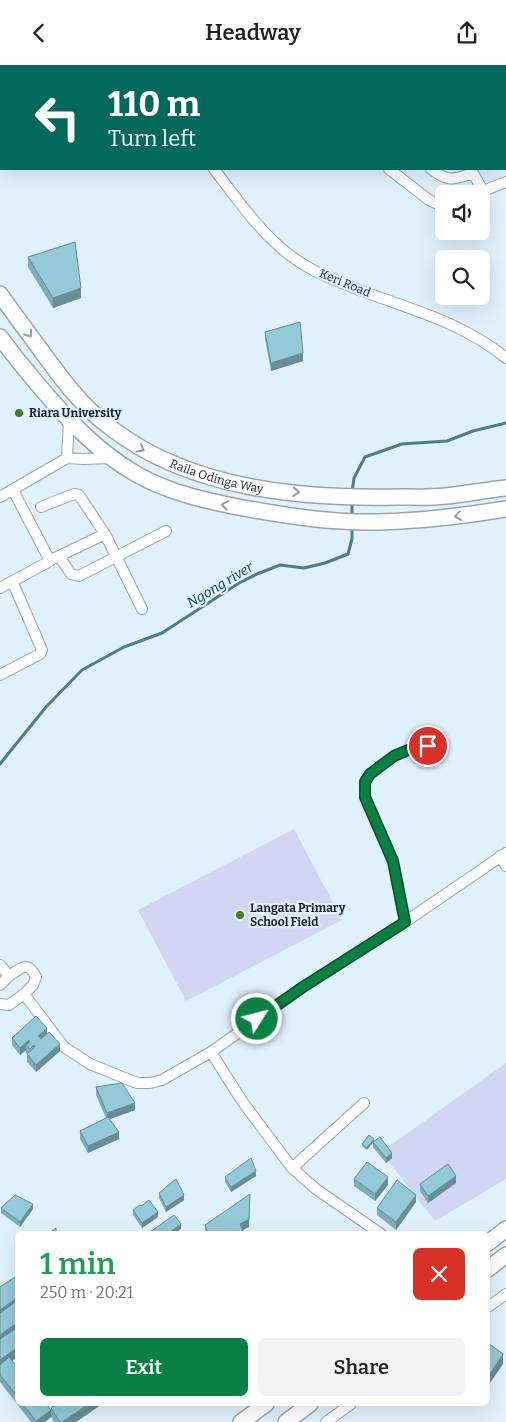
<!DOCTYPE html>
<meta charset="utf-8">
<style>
body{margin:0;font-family:Bitter,serif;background:#f2f2f2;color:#222;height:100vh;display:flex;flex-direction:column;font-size:19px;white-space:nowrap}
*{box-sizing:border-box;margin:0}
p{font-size:16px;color:#767676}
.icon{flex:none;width:28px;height:28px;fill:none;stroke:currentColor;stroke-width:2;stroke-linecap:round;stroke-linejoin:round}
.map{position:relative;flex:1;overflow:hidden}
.side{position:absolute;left:15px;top:1166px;width:475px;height:175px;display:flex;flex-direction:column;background:#fff;border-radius:8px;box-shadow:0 5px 20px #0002}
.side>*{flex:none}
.hud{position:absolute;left:0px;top:0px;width:506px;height:105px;box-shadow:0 5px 20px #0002;background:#00695c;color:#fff;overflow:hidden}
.controls{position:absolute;left:435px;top:120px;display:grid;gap:10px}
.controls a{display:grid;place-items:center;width:55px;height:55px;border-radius:8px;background:#fff;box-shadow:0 5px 20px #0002;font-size:25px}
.pin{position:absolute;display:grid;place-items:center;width:42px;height:42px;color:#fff;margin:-21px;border:2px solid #fff;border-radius:50%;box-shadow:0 1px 5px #0007}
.me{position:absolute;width:55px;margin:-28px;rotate:54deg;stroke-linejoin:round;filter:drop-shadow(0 0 4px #0008)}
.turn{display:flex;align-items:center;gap:18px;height:105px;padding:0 25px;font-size:22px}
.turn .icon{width:65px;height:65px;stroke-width:2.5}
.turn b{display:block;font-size:35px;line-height:42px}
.round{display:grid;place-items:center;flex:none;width:52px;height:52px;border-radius:8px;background:#f2f2f2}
.headline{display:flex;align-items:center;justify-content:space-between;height:85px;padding:0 25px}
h1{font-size:30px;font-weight:600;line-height:38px;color:#1e9e55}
.cta{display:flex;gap:10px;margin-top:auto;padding:10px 25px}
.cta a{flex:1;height:58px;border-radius:8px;background:#0b8043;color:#fff;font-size:20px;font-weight:600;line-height:58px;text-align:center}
.cta a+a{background:#f2f2f2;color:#222}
header{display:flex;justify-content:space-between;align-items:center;height:65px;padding:0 25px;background:#fff;font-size:22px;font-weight:600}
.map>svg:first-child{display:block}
.green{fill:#d0d6f3}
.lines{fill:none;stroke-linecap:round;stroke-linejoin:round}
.stream{stroke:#537d7e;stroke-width:3}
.minor-casing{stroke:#95a6b2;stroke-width:12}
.secondary-casing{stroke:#95a6b2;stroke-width:18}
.minor{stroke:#fff;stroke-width:10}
.secondary{stroke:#fff;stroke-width:15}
.wall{fill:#7eadba}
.shaded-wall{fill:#678d97}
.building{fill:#93c9d8;stroke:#678d97}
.oneway{stroke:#989c9d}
.route-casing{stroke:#07532c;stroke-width:12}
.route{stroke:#0b8043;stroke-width:9}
.poi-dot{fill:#44801d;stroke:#dff2fe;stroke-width:2}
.labels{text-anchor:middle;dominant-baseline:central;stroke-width:4.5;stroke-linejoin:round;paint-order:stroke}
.street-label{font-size:12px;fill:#1b2226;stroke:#dff2fe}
.poi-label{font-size:12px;font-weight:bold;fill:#1b2226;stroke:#dff2fe;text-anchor:start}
.water-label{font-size:14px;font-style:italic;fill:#084040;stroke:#dff2fe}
</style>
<header><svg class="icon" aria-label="back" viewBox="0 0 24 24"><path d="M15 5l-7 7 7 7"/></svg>Headway<svg class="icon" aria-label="share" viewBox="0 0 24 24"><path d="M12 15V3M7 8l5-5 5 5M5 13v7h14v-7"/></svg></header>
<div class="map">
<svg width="506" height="1357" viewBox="0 0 506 1357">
<rect width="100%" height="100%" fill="#dff2fe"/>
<path class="green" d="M 294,764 L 342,855 L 186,936 L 138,845 Z
M 506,998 L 506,1114 L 435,1156 L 381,1087 Z"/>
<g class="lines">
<path class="stream" d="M 352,427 L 354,413 L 365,392 L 402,379 L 447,376 L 473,366 L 506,358
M 352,452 L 352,436
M 0,699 L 46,642 L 82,605 L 124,582 L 162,568 L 239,518 L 257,509 L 280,500 L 304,503 L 325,498 L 348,489 L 352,474 L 352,461"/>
<g class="minor-casing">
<path id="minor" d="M 35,0 L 35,1
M 122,0 L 123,1
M 441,0 L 442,1
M 107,1 L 111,0
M 410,1 L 411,0
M 0,40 L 1,39
M 0,59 L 1,60
M 505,78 L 506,80
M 214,104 C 243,142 271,184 315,206 C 378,238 450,247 506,293
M 389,104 L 429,135 L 435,138 L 444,139
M 431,104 C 448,117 453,115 473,108 L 483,126
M 475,129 L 506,117
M 67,393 L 69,355
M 0,432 L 67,393 L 84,394 L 111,393
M 41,442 L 74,429 L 79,430 L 105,469 L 142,544
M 59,491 L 71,509 L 79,511 L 166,466
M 53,494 L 105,469
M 0,523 L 50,496 L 13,425
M 0,610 L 40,589 L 42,585 L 13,518
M 500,791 L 506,801
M 405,857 L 393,797 L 365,732 L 365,717 L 370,709 L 394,691 L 413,683 L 428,681
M 0,900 L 9,911 L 0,920
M 9,911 C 21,903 28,895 36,912 L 33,920 L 24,929
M 0,939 L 9,940 L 24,929 L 64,982 L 90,999 L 137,1018 L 150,1018 L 162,1015 L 211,987
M 292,1103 L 364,1038
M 381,1169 L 316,1124 L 292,1103 L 242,1036 L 211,987 L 303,922 L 405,857 L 506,788
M 488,1242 L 506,1229
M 326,1357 L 351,1339"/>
</g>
<g class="secondary-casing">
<g id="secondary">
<path id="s1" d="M 0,229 C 13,248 27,266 40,284 C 61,313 82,342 111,363 C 190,424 300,434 397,432 C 413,432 430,433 446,431 C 466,429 486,425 506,423"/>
<path d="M 0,272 C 11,287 23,302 35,316 C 65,352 97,387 138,410 C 170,428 207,436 243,443 C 287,451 332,458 378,457 C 421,456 464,451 506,444"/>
<path d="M 488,1178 L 506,1164"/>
<path d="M 488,1204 L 506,1190"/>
<path d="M 241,1357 L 266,1339"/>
<path d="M 286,1357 L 310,1339"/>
</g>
</g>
<use href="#minor" class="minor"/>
<use href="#secondary" class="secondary"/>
</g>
<path class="wall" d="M 28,192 L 81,233 L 53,243 L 28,202 Z
M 265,267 L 303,296 L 271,306 L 265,274 Z
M 47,969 L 60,986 L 36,1007 L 27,997 L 27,989 L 26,988 L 26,985 L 20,990 L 12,980 L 12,973 Z
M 96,1022 L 135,1045 L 110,1054 L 119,1074 L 88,1088 L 80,1074 L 80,1066 L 106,1053 L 96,1030 Z
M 374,1076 L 392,1093 L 386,1098 L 373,1082 L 373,1077 L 367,1085 L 362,1081 L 362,1079 Z
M 256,1111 L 231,1127 L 225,1117 L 225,1112 Z
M 354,1114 L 388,1120 L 375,1136 L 354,1121 Z
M 456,1118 L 428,1138 L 420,1126 L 420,1119 Z
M 159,1128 L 184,1135 L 166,1147 L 159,1133 Z
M 416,1137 L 396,1165 L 377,1150 L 377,1143 Z
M 1,1143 L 33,1144 L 20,1162 L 1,1148 Z
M 133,1145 L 158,1152 L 142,1163 L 133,1150 Z
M 205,1160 L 249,1162 L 243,1165 L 243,1169 L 205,1169 Z
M 0,1222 L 12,1296 L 18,1303 L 18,1339 L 46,1339 L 51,1345 L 51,1343 L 57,1339 L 102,1339 L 76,1357 L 54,1357 L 51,1352 L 45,1357 L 31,1357 L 0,1317 Z"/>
<path class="shaded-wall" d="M 81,223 L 81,233 L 53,243 L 53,233 Z
M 303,288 L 303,296 L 271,306 L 271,298 Z
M 47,963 L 47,970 L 38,978 L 38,971 Z
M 29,975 L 29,982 L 26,980 L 26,985 L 20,990 L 20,983 Z
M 60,979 L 60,986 L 36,1007 L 36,1000 Z
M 135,1038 L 135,1045 L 107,1055 L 107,1048 Z
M 119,1067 L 119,1074 L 88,1088 L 88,1081 Z
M 374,1074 L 374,1076 L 367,1085 L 367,1083 Z
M 392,1088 L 392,1093 L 386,1098 L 386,1093 Z
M 256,1106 L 256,1111 L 231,1127 L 231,1122 Z
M 456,1111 L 456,1118 L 428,1138 L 428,1131 Z
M 388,1112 L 388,1120 L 375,1136 L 375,1129 Z
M 250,1129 L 249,1162 L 240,1166 L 240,1159 Z
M 184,1130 L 184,1135 L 166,1147 L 166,1142 Z
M 416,1130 L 416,1137 L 396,1165 L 396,1157 Z
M 33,1139 L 33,1144 L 20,1162 L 20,1157 Z
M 158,1147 L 158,1152 L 142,1163 L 142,1158 Z
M 181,1159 L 181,1164 L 174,1169 L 167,1169 Z
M 243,1165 L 243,1169 L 237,1169 Z
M 18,1232 L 18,1239 L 0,1252 L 0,1245 Z
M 18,1257 L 18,1266 L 0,1279 L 0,1270 Z
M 18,1282 L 18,1292 L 0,1304 L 0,1295 Z
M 503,1289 L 503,1299 L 488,1321 L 488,1312 Z
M 89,1339 L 102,1339 L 76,1357 L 62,1357 Z
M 51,1345 L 51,1352 L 45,1357 L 36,1357 L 36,1356 Z"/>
<path class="building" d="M 75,177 L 81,223 L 53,233 L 28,192 Z
M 300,257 L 303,288 L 271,298 L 265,267 Z
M 36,951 L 47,963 L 38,971 L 41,974 L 49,967 L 60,979 L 36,1000 L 27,989 L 35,982 L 34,980 L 30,984 L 26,980 L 30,977 L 29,975 L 20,983 L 12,973 Z
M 122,1018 L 135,1038 L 107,1048 L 96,1022 Z
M 108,1052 L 119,1067 L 88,1081 L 80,1066 Z
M 369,1070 L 374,1074 L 367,1083 L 362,1079 Z
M 380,1072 L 392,1088 L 386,1093 L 373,1077 Z
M 251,1093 L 256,1106 L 231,1122 L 225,1112 Z
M 367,1097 L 388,1112 L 375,1129 L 354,1114 Z
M 448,1099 L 456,1111 L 428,1131 L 420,1119 Z
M 176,1114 L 184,1130 L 166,1142 L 159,1128 Z
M 397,1115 L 416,1130 L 396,1157 L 377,1143 Z
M 250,1129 L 249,1154 L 240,1159 L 243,1165 L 237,1169 L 208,1169 L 205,1160 Z
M 15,1130 L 33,1139 L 20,1157 L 1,1143 Z
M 149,1135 L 158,1147 L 142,1158 L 133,1145 L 140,1140 L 141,1141 Z
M 174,1150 L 181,1159 L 167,1169 L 151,1169 L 150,1167 Z
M 56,1163 L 56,1169 L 48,1169 Z
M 18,1210 L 18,1232 L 0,1245 L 0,1222 Z
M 18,1235 L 18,1257 L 0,1270 L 0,1248 Z
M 18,1262 L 18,1282 L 0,1295 L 0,1274 Z
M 488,1278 L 503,1289 L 488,1312 Z
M 9,1292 L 18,1303 L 18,1332 L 0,1310 L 0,1300 Z
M 23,1339 L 46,1339 L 51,1345 L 36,1356 Z
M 57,1339 L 89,1339 L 62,1357 L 60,1357 L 51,1343 Z"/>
<defs><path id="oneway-chevron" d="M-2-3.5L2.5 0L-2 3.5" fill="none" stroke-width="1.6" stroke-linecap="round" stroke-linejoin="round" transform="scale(1.25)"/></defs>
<g class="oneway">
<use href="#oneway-chevron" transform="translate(29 269) rotate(54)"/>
<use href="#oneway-chevron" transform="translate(141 384) rotate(30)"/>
<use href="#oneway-chevron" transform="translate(296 427) rotate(5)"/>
<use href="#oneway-chevron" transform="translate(225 440) rotate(-170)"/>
<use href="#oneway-chevron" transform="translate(458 451) rotate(173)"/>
</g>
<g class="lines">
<g class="route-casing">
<path id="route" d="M 257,954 L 303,922 L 405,857 L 393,796 L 365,732 L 365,717 L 370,709 L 394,691 L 413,683 L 428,681"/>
</g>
<use href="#route" class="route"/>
</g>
<g class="poi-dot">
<circle cx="19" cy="348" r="5"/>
<circle cx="240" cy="850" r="5"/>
</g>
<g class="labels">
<g class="street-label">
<text transform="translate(345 218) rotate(22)">Keri Road</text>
<text stroke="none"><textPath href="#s1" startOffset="292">Raila Odinga Way</textPath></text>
</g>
<g class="poi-label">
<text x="29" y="348">Riara University</text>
<text x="250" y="843">Langata Primary<tspan x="250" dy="14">School Field</tspan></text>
</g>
<g class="water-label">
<text transform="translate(220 520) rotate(-31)">Ngong river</text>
</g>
</g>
</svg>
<div class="controls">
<a><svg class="icon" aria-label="sound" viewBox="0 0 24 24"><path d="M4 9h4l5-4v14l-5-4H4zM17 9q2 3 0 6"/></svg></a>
<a><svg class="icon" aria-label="search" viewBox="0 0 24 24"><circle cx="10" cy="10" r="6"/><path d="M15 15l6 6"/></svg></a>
</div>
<div class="pin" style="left:428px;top:681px;background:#d93025"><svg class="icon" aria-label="arrive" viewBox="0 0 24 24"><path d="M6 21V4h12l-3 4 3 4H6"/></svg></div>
<svg class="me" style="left:257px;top:954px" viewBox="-20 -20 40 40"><circle r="17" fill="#0b8043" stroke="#fff" stroke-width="3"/><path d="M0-11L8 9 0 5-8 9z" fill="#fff"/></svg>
<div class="hud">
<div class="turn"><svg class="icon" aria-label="left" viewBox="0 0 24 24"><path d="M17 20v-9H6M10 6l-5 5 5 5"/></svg><div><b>110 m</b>Turn left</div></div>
</div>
<section class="side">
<div class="headline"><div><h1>1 min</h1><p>250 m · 20:21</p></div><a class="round" style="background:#d93025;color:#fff"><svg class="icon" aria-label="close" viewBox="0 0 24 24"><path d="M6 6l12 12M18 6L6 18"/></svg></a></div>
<div class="cta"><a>Exit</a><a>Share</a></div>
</section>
</div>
